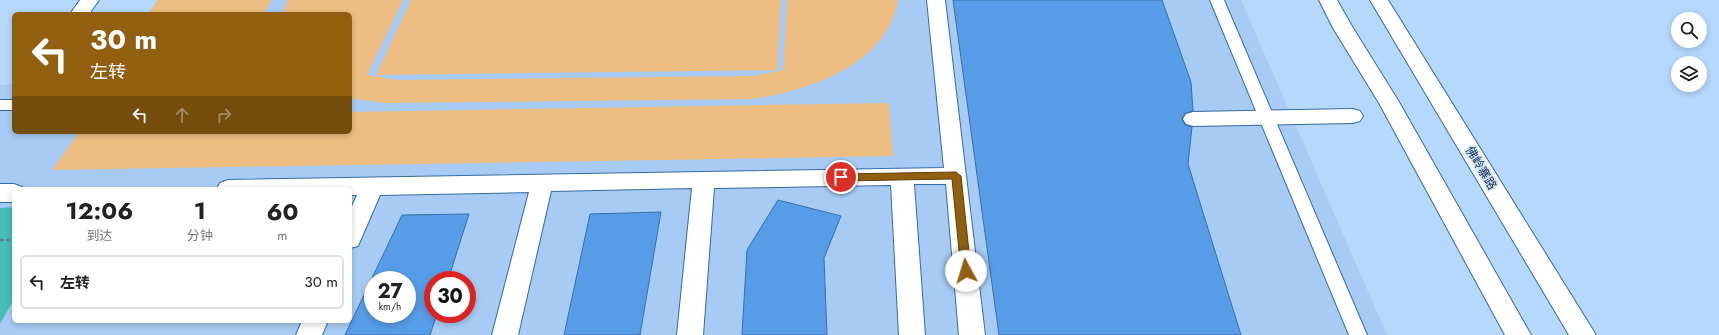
<!DOCTYPE html>
<html lang="zh">
<meta charset="utf-8">
<style>
body{margin:0;font-family:Jost,"Noto Sans SC",sans-serif;background:#f2f2f2;color:#222;height:100vh;display:flex;flex-direction:column;font-size:15px;white-space:nowrap}
*{box-sizing:border-box;margin:0}
p{font-size:13px;color:#767676}
.icon{flex:none;width:22px;height:22px;fill:none;stroke:currentColor;stroke-width:2;stroke-linecap:round;stroke-linejoin:round}
.map{position:relative;flex:1;overflow:hidden}
.drawer{position:absolute;left:12px;top:187px;width:340px;height:136px;display:flex;flex-direction:column;background:#fff;border-radius:6px;box-shadow:0 2px 6px #0003}
.drawer>*{flex:none}
.banner{position:absolute;left:12px;top:12px;width:340px;height:122px;border-radius:6px;box-shadow:0 2px 6px #0003;background:#925f10;color:#fff;overflow:hidden}
.controls{position:absolute;left:1671px;top:12px;display:grid;gap:8px}
.controls a{display:grid;place-items:center;width:36px;height:36px;border-radius:50%;background:#fff;box-shadow:0 2px 6px #0003;font-size:20px}
.speed{position:absolute;left:364px;top:271px;display:flex;gap:8px;font-size:20px;font-weight:700;text-align:center}
.speed>*{display:grid;place-content:center;width:52px;height:52px;border-radius:50%;background:#fff;box-shadow:0 2px 6px #0003;line-height:1}
.speed small{font-size:10px;font-weight:400}
.speed .limit{border:6px solid #d22;background:#fff;color:#111}
.pin{position:absolute;display:grid;place-items:center;width:34px;height:34px;color:#fff;margin:-17px;border:2px solid #fff;border-radius:50%;box-shadow:0 1px 4px #0007}
.me{position:absolute;width:44px;margin:-22px;rotate:354deg;stroke-linejoin:round;filter:drop-shadow(0 0 3px #0008)}
.turn{display:flex;align-items:center;gap:14px;height:84px;padding:0 12px;font-size:18px}
.turn .icon{width:52px;height:52px;stroke-width:2.5}
.turn b{display:block;font-size:28px;line-height:34px}
.lanes{display:flex;align-items:center;height:38px;padding:0 12px;background:#0003;justify-content:center;gap:20px;direction:ltr}
.lanes .off{opacity:.35}
.eta{display:flex;justify-content:space-evenly;align-items:center;height:68px;text-align:center}
.eta b{font-size:24px;font-weight:700;line-height:28px}
ul{padding:0;list-style:none}
li{display:flex;align-items:center;gap:12px;height:54px;margin:0 8px 6px;padding:0 4px;border:2px solid #e0e0e0;border-radius:6px}
li div{flex:1}
li b{display:block;font-size:15px}
li em{font-style:normal}
.map>svg:first-child{display:block}
.built{fill:#a7cbf4;fill-rule:evenodd}
.green{fill:#eebd81}
.water{fill:#47bdb8}
.building{fill:#569ce6;stroke:#396fa7;fill-rule:evenodd}
.lines{fill:none;stroke-linecap:round;stroke-linejoin:round}
.service-casing{stroke:#356ba3;stroke-width:2}
.minor-casing{stroke:#356ba3;stroke-width:2}
.tertiary-casing{stroke:#356ba3;stroke-width:2}
.secondary-casing{stroke:#356ba3;stroke-width:2}
.path{stroke:#5f7b98;stroke-width:2.5;stroke-dasharray:4 2;stroke-linecap:butt}
.service{fill:#fff;fill-rule:evenodd}
.minor{fill:#fff;fill-rule:evenodd}
.tertiary{fill:#fff;fill-rule:evenodd}
.secondary{fill:#fff;fill-rule:evenodd}
.route{fill:#925f10;stroke:#5f3e0a}
.labels{text-anchor:middle;dominant-baseline:central;stroke-width:3;stroke-linejoin:round;paint-order:stroke}
.street-label{font-size:12px;fill:#132a41;stroke:#cde4fd}
</style>
<div class="map">
<svg width="1719" height="335" viewBox="0 0 1719 335">
<rect width="100%" height="100%" fill="#b6d8fd"/>
<path class="built" d="M 159,0 L 1241,0 L 1387,335 L 0,335 L 0,85 L 14,84 L 14,132 L 350,132 L 350,14 L 149,14 ZM 14,189 L 350,189 L 350,321 L 14,321 ZM 373,280 L 407,280 L 407,314 L 373,314 ZM 433,280 L 467,280 L 467,314 L 433,314 Z"/>
<path class="green" d="M 158,0 L 272,0 L 263,14 L 148,14 Z
M 288,0 L 403,0 L 367,75 L 398,80 L 752,76 L 783,70 L 787,0 L 898,0 C 886,66 810,90 753,99 L 385,103 L 350,98 L 350,14 L 282,14 Z
M 411,0 L 781,0 L 777,70 L 376,75 Z
M 889,103 L 893,156 L 52,170 L 79,132 L 350,132 L 350,112 Z"/>
<path class="water" d="M 14,207 L 14,299 L 0,324 L 0,208 Z"/>
<path class="building" d="M 953,0 L 1162,0 L 1191,82 L 1193,111 L 1186,113 L 1182,118 L 1185,125 L 1192,127 L 1188,164 L 1241,335 L 999,335 Z
M 778,200 L 841,216 L 824,258 L 827,335 L 742,335 L 747,250 Z
M 661,212 L 640,335 L 564,335 L 590,214 Z
M 469,214 L 448,280 L 433,280 L 433,314 L 437,314 L 430,335 L 345,335 L 402,215 ZM 373,280 L 407,280 L 407,314 L 373,314 Z"/>
<g class="lines">
<g class="service-casing">
<path id="service" d="M 1210,0 L 1224,0 L 1367,335 L 1349,335 Z
M 0,100 L 14,100 L 14,110 L 0,110 Z"/>
</g>
<g class="minor-casing">
<path id="minor" d="M 927,0 L 945,0 L 985,335 L 959,335 L 946,184 L 914,184 L 925,335 L 899,335 L 891,185 L 714,188 L 703,335 L 677,335 L 692,188 L 551,191 L 518,335 L 492,335 L 529,192 L 380,195 L 358,246 L 350,248 L 350,211 L 357,195 L 350,195 L 350,189 L 217,189 L 220,183 L 228,180 L 944,168 Z
M 1353,109 L 1360,111 L 1363,116 L 1360,121 L 1353,123 L 1193,126 L 1186,124 L 1183,119 L 1186,114 L 1193,112 Z
M 0,184 L 14,184 L 22,187 L 23,189 L 14,189 L 14,202 L 0,202 Z
M 302,321 L 328,321 L 322,335 L 296,335 Z"/>
</g>
<g class="tertiary-casing">
<path id="tertiary" d="M 80,0 L 99,0 L 89,14 L 70,14 Z"/>
</g>
<g class="secondary-casing">
<path id="secondary" d="M 1319,0 L 1337,0 L 1353,28 L 1399,102 L 1531,335 L 1505,335 L 1379,103 L 1333,28 Z
M 1370,0 L 1388,0 L 1596,335 L 1569,335 Z"/>
</g>
<path class="path" d="M 0,240 L 14,240"/>
<use href="#service" class="service"/>
<use href="#minor" class="minor"/>
<use href="#tertiary" class="tertiary"/>
<use href="#secondary" class="secondary"/>
</g>
<path class="route" d="M 956,172 L 961,176 L 971,271 L 970,274 L 962,274 L 961,271 L 952,179 L 841,181 L 836,177 L 841,174 Z"/>
<g class="labels">
<g class="street-label">
<text transform="translate(1481 168) rotate(59)">佛岭寨路</text>
</g>
</g>
</svg>
<div class="controls">
<a><svg class="icon" aria-label="search" viewBox="0 0 24 24"><circle cx="10" cy="10" r="6"/><path d="M15 15l6 6"/></svg></a>
<a><svg class="icon" aria-label="layers" viewBox="0 0 24 24"><path d="M12 4l9 5-9 5-9-5zM3 14l9 5 9-5"/></svg></a>
</div>
<div class="speed"><div>27<small>km/h</small></div><div class="limit">30</div></div>
<div class="pin" style="left:841px;top:177px;background:#d93025"><svg class="icon" aria-label="arrive" viewBox="0 0 24 24"><path d="M6 21V4h12l-3 4 3 4H6"/></svg></div>
<svg class="me" style="left:966px;top:271px" viewBox="-20 -20 40 40"><circle r="19" fill="#fff"/><path d="M0-13L10 11 0 6-10 11z" fill="#925f10"/></svg>
<div class="banner">
<div class="turn"><svg class="icon" aria-label="left" viewBox="0 0 24 24"><path d="M17 20v-9H6M10 6l-5 5 5 5"/></svg><div><b>30 m</b>左转</div></div>
<div class="lanes"><svg class="icon" aria-label="left" viewBox="0 0 24 24"><path d="M17 20v-9H6M10 6l-5 5 5 5"/></svg><svg class="icon off" aria-label="ahead" viewBox="0 0 24 24"><path d="M12 20V5M6 11l6-6 6 6"/></svg><svg class="icon off" aria-label="right" viewBox="0 0 24 24"><path d="M7 20v-9h11M14 6l5 5-5 5"/></svg></div>
</div>
<section class="drawer">
<div class="eta">
<div><b>12:06</b><p>到达</p></div>
<div><b>1</b><p>分钟</p></div>
<div><b>60</b><p>m</p></div>
</div>
<ul>
<li><svg class="icon" aria-label="left" viewBox="0 0 24 24"><path d="M17 20v-9H6M10 6l-5 5 5 5"/></svg><div><b>左转</b></div><em>30 m</em></li>
</ul>
</section>
</div>
